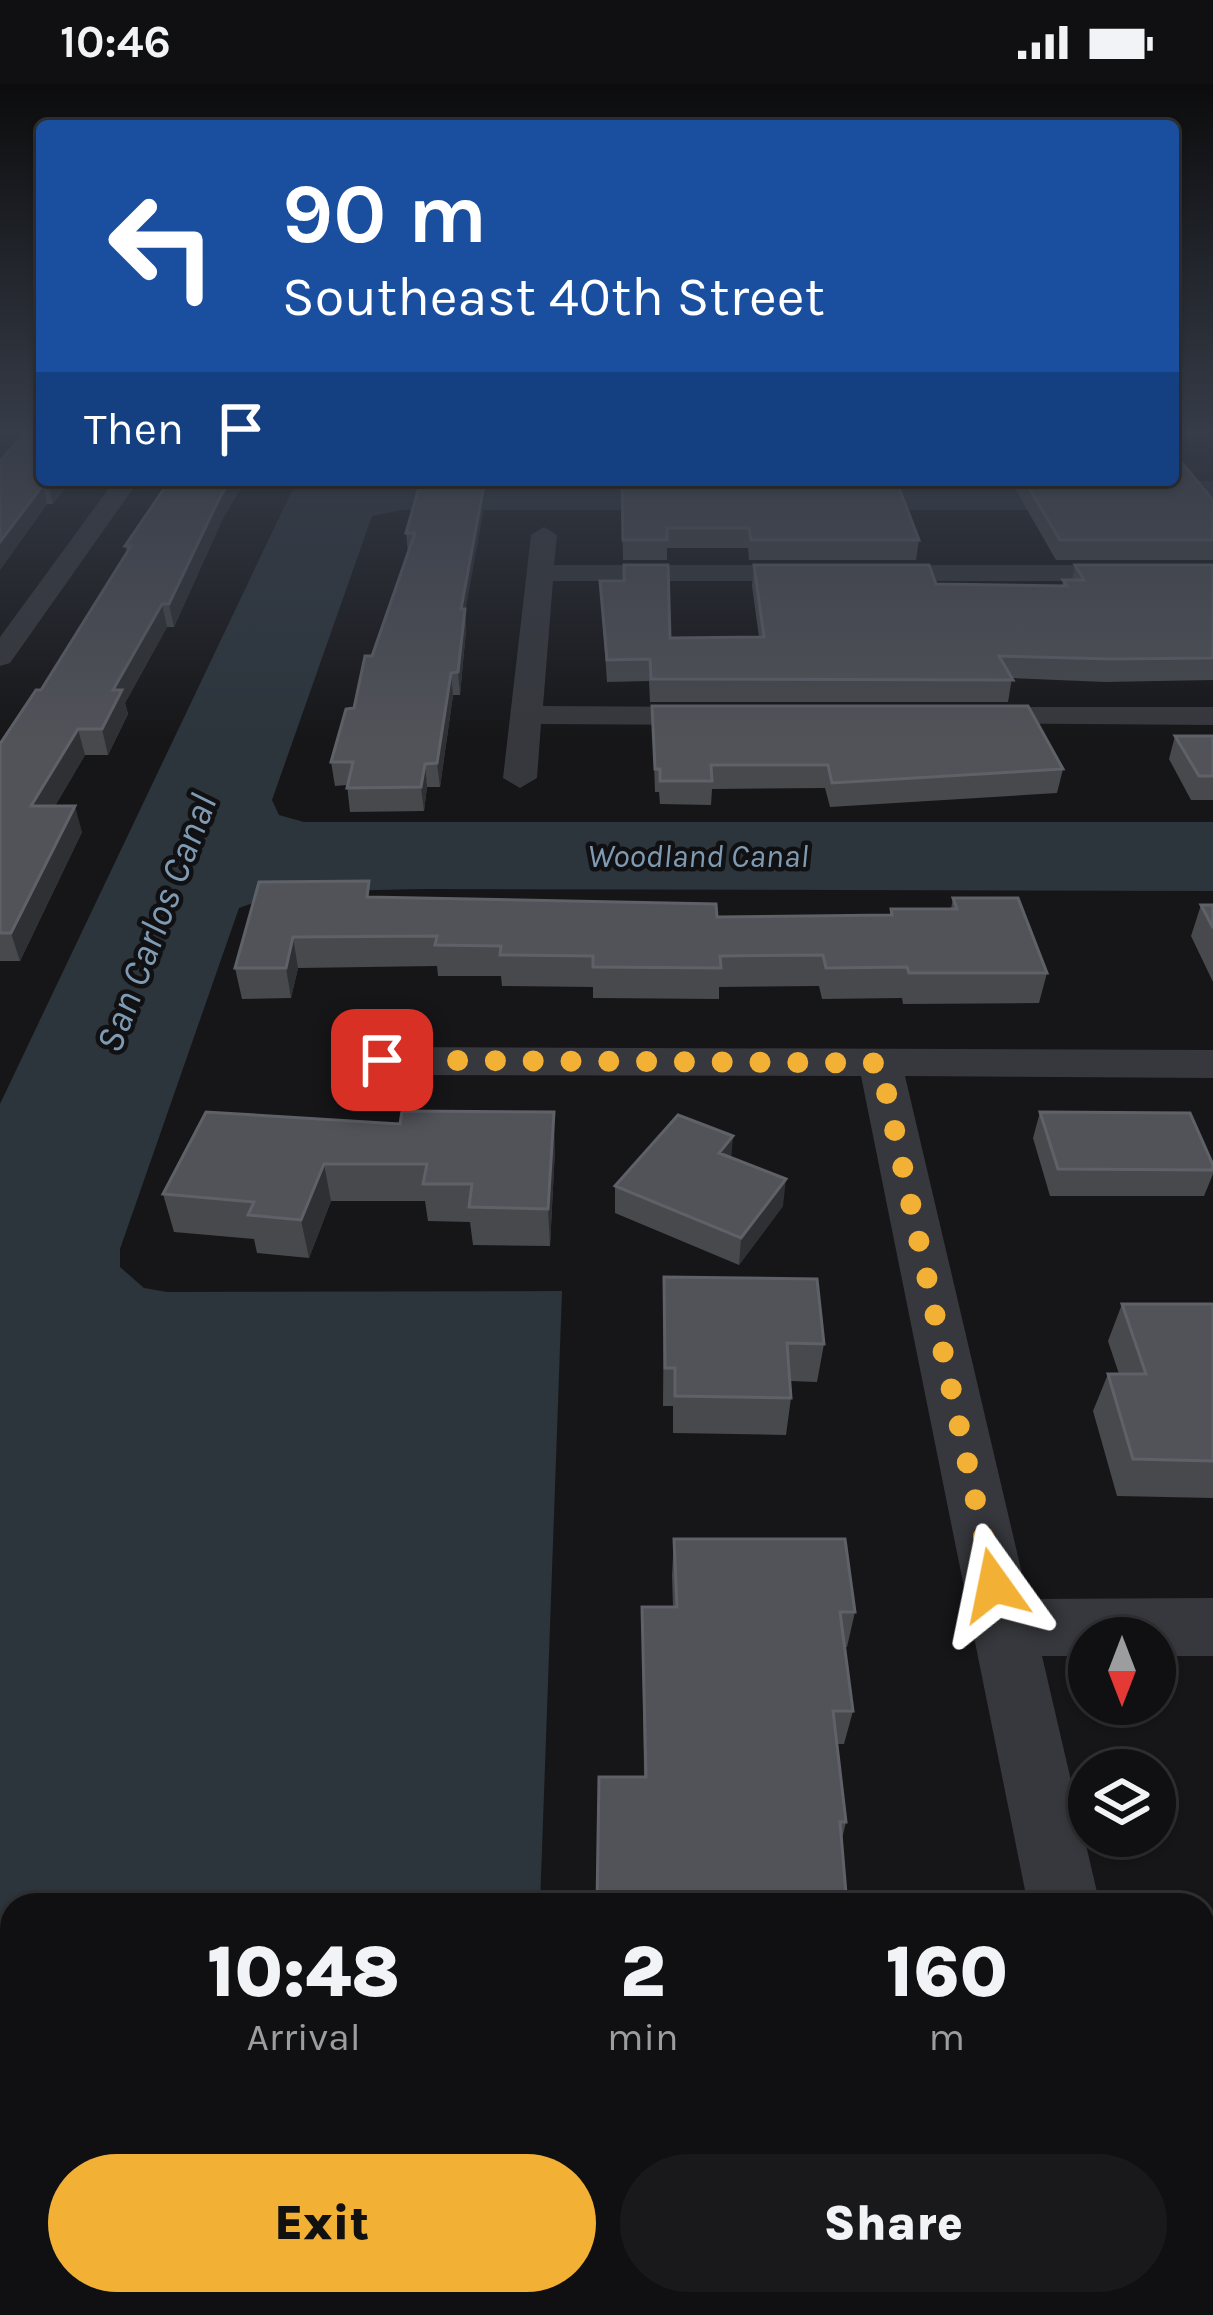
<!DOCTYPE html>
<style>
body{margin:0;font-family:Karla,sans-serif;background:#19191b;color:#f1f3f6;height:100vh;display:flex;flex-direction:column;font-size:45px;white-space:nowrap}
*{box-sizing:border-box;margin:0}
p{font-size:39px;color:#9c9d9f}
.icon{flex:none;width:66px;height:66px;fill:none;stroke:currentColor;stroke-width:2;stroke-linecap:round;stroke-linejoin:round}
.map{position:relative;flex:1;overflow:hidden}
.sheet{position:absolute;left:0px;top:1809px;width:1215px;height:423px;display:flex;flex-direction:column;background:#101012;border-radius:36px 36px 0 0;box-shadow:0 3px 9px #0004,0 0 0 3px #303032}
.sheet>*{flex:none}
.hud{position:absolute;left:36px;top:36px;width:1143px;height:366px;border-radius:12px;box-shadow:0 3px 9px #0004,0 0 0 3px #303032;background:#1a4fa0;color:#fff;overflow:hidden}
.needle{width:78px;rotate:180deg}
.fabs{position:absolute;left:1068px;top:1533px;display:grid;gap:24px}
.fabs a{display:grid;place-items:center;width:108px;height:108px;border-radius:50%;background:#101012;box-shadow:0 3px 9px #0004,0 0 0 3px #303032;font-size:60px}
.pin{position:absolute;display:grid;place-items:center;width:102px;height:102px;color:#fff;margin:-51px;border-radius:24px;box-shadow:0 6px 18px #0006}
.me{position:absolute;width:132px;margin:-66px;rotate:348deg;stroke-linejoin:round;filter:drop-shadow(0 0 9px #0008)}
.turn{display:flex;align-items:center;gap:42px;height:252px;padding:0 48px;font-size:54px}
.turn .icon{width:156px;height:156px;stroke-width:2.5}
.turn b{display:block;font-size:84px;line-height:102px}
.then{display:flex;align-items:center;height:114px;padding:0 48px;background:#0003;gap:24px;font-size:45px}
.eta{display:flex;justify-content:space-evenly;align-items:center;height:204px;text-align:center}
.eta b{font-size:72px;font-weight:800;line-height:84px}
.action{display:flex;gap:24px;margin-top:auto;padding:24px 48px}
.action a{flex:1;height:138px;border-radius:72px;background:#f2b134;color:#111;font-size:48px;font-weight:800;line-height:138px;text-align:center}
.action a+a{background:#19191b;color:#f1f3f6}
.status{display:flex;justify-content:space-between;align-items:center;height:84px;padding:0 60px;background:#101012;direction:ltr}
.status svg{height:33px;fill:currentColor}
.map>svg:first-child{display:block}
.water{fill:#2c353c}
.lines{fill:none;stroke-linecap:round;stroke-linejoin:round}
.minor{fill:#37383d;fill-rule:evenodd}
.wall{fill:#47494d}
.shaded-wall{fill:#2f3033}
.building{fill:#525359;stroke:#5f6168;stroke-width:3}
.route{stroke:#f2b134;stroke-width:21;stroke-dasharray:0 37.8}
.labels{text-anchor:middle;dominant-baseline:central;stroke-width:9;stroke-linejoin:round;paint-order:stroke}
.far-water-label{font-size:33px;font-style:italic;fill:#7f9bb3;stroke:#111113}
.water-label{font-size:39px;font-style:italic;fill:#7f9bb3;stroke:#111113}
</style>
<div class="status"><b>10:46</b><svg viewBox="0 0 49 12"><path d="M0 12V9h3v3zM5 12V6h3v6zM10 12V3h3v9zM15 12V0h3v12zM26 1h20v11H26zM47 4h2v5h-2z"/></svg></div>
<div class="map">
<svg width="1213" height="2231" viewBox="0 0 1213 2231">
<rect width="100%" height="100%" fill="#161618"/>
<path class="water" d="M 297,396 L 1213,397 L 1213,426 L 402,426 L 372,432 L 272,716 L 279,731 L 304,738 L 1213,738 L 1213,807 L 423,805 L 284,808 L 239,824 L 120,1165 L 120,1183 L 144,1204 L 167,1208 L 562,1207 L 540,1821 L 12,1821 L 12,2220 L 527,2220 L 526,2231 L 0,2231 L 0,1020 Z"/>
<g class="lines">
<path class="minor" d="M 1173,346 L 1213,346 L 1213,354 L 1173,354 Z
M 115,396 L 139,396 L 10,579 L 0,582 L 0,553 Z
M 544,443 L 557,451 L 554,481 L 1213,481 L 1213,497 L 553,497 L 543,622 L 716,623 L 732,632 L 716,641 L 541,640 L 537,694 L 520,704 L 503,694 L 531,451 Z
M 966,623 L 1213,623 L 1213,641 L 955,639 L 950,632 L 955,625 Z
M 382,963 L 1213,966 L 1213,994 L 905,992 L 1028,1515 L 1213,1514 L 1213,1572 L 1155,1572 L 1155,1554 L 1089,1554 L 1089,1572 L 1042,1572 L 1100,1821 L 1028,1821 L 861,992 L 382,991 L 367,987 L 360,977 L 367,967 Z
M 1110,2220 L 1196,2220 L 1198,2231 L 1112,2231 Z"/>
</g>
<path class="wall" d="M 25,346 L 42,346 L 42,396 L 71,396 L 53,420 L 47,420 L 0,486 L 0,377 L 26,349 Z
M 170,396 L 260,396 L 257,402 L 242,402 L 223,434 L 174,543 L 167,543 L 125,619 L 128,630 L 108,671 L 85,671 L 55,722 L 82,748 L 20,877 L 0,877 L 0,660 L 41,606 L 127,469 L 125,462 Z
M 421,396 L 465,529 L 466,546 L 460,611 L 453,611 L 440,703 L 427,703 L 424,727 L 350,728 L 347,701 L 335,702 L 331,678 L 354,624 L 408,469 L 406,449 Z
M 621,396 L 919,456 L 916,476 L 749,476 L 748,464 L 667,464 L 667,476 L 623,476 Z
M 1010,396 L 1173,396 L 1213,416 L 1213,476 L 1056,476 Z
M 754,481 L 936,500 L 1062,502 L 1063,496 L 1072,496 L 1075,481 L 1213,481 L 1213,596 L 1105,598 L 1012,594 L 1008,618 L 650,618 L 649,597 L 607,598 L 600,497 L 670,554 L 759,553 L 752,502 Z
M 652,622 L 1063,685 L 1057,709 L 830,723 L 825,704 L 712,705 L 711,721 L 660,720 L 659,708 L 655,708 Z
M 1175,652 L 1213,652 L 1213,716 L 1191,716 L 1169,675 Z
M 371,813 L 717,833 L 890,831 L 891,825 L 951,825 L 953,814 L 1047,889 L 1039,919 L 903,920 L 902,914 L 822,915 L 819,902 L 719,903 L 719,915 L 593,914 L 593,903 L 502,902 L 501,892 L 438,892 L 437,882 L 298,884 L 291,914 L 242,915 L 235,884 Z
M 1201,821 L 1213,821 L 1213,898 L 1191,852 Z
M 206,1028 L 555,1065 L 550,1162 L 473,1161 L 470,1138 L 428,1137 L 425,1117 L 331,1117 L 309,1174 L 257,1169 L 254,1155 L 174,1148 L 163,1110 Z
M 1040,1028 L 1213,1081 L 1213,1090 L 1204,1112 L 1050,1112 L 1033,1054 Z
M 731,1074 L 783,1122 L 739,1181 L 615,1129 L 615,1102 Z
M 664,1193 L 824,1260 L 817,1298 L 790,1297 L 791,1314 L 786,1351 L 673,1349 L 673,1322 L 663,1322 Z
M 1122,1220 L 1213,1220 L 1213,1414 L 1117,1412 L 1093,1327 L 1108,1290 L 1119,1290 L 1108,1257 Z
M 674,1455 L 855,1528 L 847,1563 L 844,1563 L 853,1627 L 844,1660 L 837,1660 L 846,1738 L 842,1755 L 644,1693 L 642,1523 L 673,1523 L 672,1491 Z"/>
<path class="shaded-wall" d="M 52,396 L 71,396 L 53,420 L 48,401 Z
M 230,396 L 241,396 L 242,402 L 223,434 L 174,543 L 169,520 L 220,413 Z
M 485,396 L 489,396 L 465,529 L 466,546 L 460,611 L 458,588 L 461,525 Z
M 43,401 L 47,420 L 0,486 L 0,458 Z
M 162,520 L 167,543 L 125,619 L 128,630 L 108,671 L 102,645 L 113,606 Z
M 451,589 L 453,611 L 440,703 L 437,679 Z
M 78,645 L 85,671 L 39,749 L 31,722 Z
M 425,680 L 427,703 L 424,727 L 421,703 Z
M 75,722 L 82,748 L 20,877 L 11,849 Z
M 293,853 L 298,884 L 291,914 L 286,884 Z
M 554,1028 L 555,1065 L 550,1162 L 548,1125 Z
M 733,1052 L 731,1078 L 719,1069 Z
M 324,1080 L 331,1117 L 309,1174 L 301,1136 Z
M 786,1095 L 783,1122 L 739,1181 L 741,1154 Z"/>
<path class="building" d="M 28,346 L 42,346 L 42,396 L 52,396 L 48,401 L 43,401 L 0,458 L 0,377 Z
M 1173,368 L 1213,416 L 1213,456 L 1060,456 L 1024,396 L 1173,396 Z
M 170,396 L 230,396 L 220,413 L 169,520 L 162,520 L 113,606 L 122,606 L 102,645 L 78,645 L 31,722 L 75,722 L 11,849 L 0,849 L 0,660 L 36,606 L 41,606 L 131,462 L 125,462 Z
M 421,396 L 485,396 L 461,525 L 465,525 L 458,588 L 451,589 L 437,679 L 425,680 L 421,703 L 347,704 L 353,678 L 331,678 L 346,625 L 354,624 L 365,572 L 372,572 L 415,449 L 406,449 Z
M 622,396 L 896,396 L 919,456 L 751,456 L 749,444 L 667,444 L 667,456 L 623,456 Z
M 624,481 L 668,481 L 670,554 L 764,553 L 754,481 L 929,481 L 936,500 L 1067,502 L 1063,496 L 1084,496 L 1075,481 L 1213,481 L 1213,574 L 1110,575 L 999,572 L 1013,596 L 651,595 L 650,575 L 607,576 L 600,497 L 624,497 Z
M 652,622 L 1028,622 L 1063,685 L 832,699 L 828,681 L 711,681 L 712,697 L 660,697 L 660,685 L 655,685 Z
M 1175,652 L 1213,652 L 1213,692 L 1199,692 Z
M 369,797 L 367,813 L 716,820 L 717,833 L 892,831 L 891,825 L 957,825 L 953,814 L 1018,814 L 1047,889 L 909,889 L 907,883 L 826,884 L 823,871 L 720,872 L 721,884 L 593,883 L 593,872 L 500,871 L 501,862 L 435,861 L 437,852 L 293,853 L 286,884 L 235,884 L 259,798 Z
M 1201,821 L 1213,821 L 1213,844 Z
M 402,1027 L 554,1028 L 548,1125 L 469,1123 L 472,1100 L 423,1100 L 427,1080 L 324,1080 L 301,1136 L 248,1131 L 254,1118 L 163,1110 L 206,1028 L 400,1040 Z
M 1040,1028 L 1190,1029 L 1213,1081 L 1213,1086 L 1058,1085 Z
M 678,1031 L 733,1052 L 719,1069 L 786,1095 L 741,1154 L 615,1102 Z
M 664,1193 L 817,1195 L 824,1260 L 787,1259 L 791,1314 L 675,1312 L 675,1284 L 665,1284 Z
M 1122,1220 L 1213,1220 L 1213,1377 L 1133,1375 L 1108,1290 L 1146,1290 Z
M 674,1455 L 845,1455 L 855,1528 L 840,1528 L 853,1627 L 833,1627 L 846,1738 L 840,1738 L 847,1821 L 597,1820 L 599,1693 L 646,1693 L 642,1523 L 677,1523 Z
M 629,2220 L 928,2220 L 929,2231 L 629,2231 Z"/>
<linearGradient id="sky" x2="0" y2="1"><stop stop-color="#0c0c0d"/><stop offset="0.53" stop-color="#363c48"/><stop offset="1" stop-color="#363c48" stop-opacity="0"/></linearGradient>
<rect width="1213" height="658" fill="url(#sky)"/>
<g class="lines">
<path class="route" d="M 382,976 L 880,979 L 994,1501"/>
</g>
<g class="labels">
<g class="far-water-label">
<text x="698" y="772">Woodland Canal</text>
</g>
<g class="water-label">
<text transform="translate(156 839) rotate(-69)">San Carlos Canal</text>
</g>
</g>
</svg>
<div class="fabs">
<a><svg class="needle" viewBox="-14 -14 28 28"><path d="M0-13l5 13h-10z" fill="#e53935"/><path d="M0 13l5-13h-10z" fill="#9c9d9f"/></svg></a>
<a><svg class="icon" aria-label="layers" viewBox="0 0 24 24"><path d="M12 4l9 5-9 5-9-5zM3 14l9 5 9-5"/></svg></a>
</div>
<div class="pin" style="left:382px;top:976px;background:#d93025"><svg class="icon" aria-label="arrive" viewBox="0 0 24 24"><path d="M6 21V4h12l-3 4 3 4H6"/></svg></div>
<svg class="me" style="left:994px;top:1501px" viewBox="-20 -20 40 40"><path d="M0-17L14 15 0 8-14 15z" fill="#f2b134" stroke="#fff" stroke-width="4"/></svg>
<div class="hud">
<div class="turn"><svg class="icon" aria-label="left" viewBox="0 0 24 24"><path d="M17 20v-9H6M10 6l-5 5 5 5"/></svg><div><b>90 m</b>Southeast 40th Street</div></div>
<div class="then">Then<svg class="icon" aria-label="arrive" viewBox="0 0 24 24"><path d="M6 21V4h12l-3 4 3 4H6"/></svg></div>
</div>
<section class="sheet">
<div class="eta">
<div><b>10:48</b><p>Arrival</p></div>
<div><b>2</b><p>min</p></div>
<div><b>160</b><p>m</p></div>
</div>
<div class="action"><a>Exit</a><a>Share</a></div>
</section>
</div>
